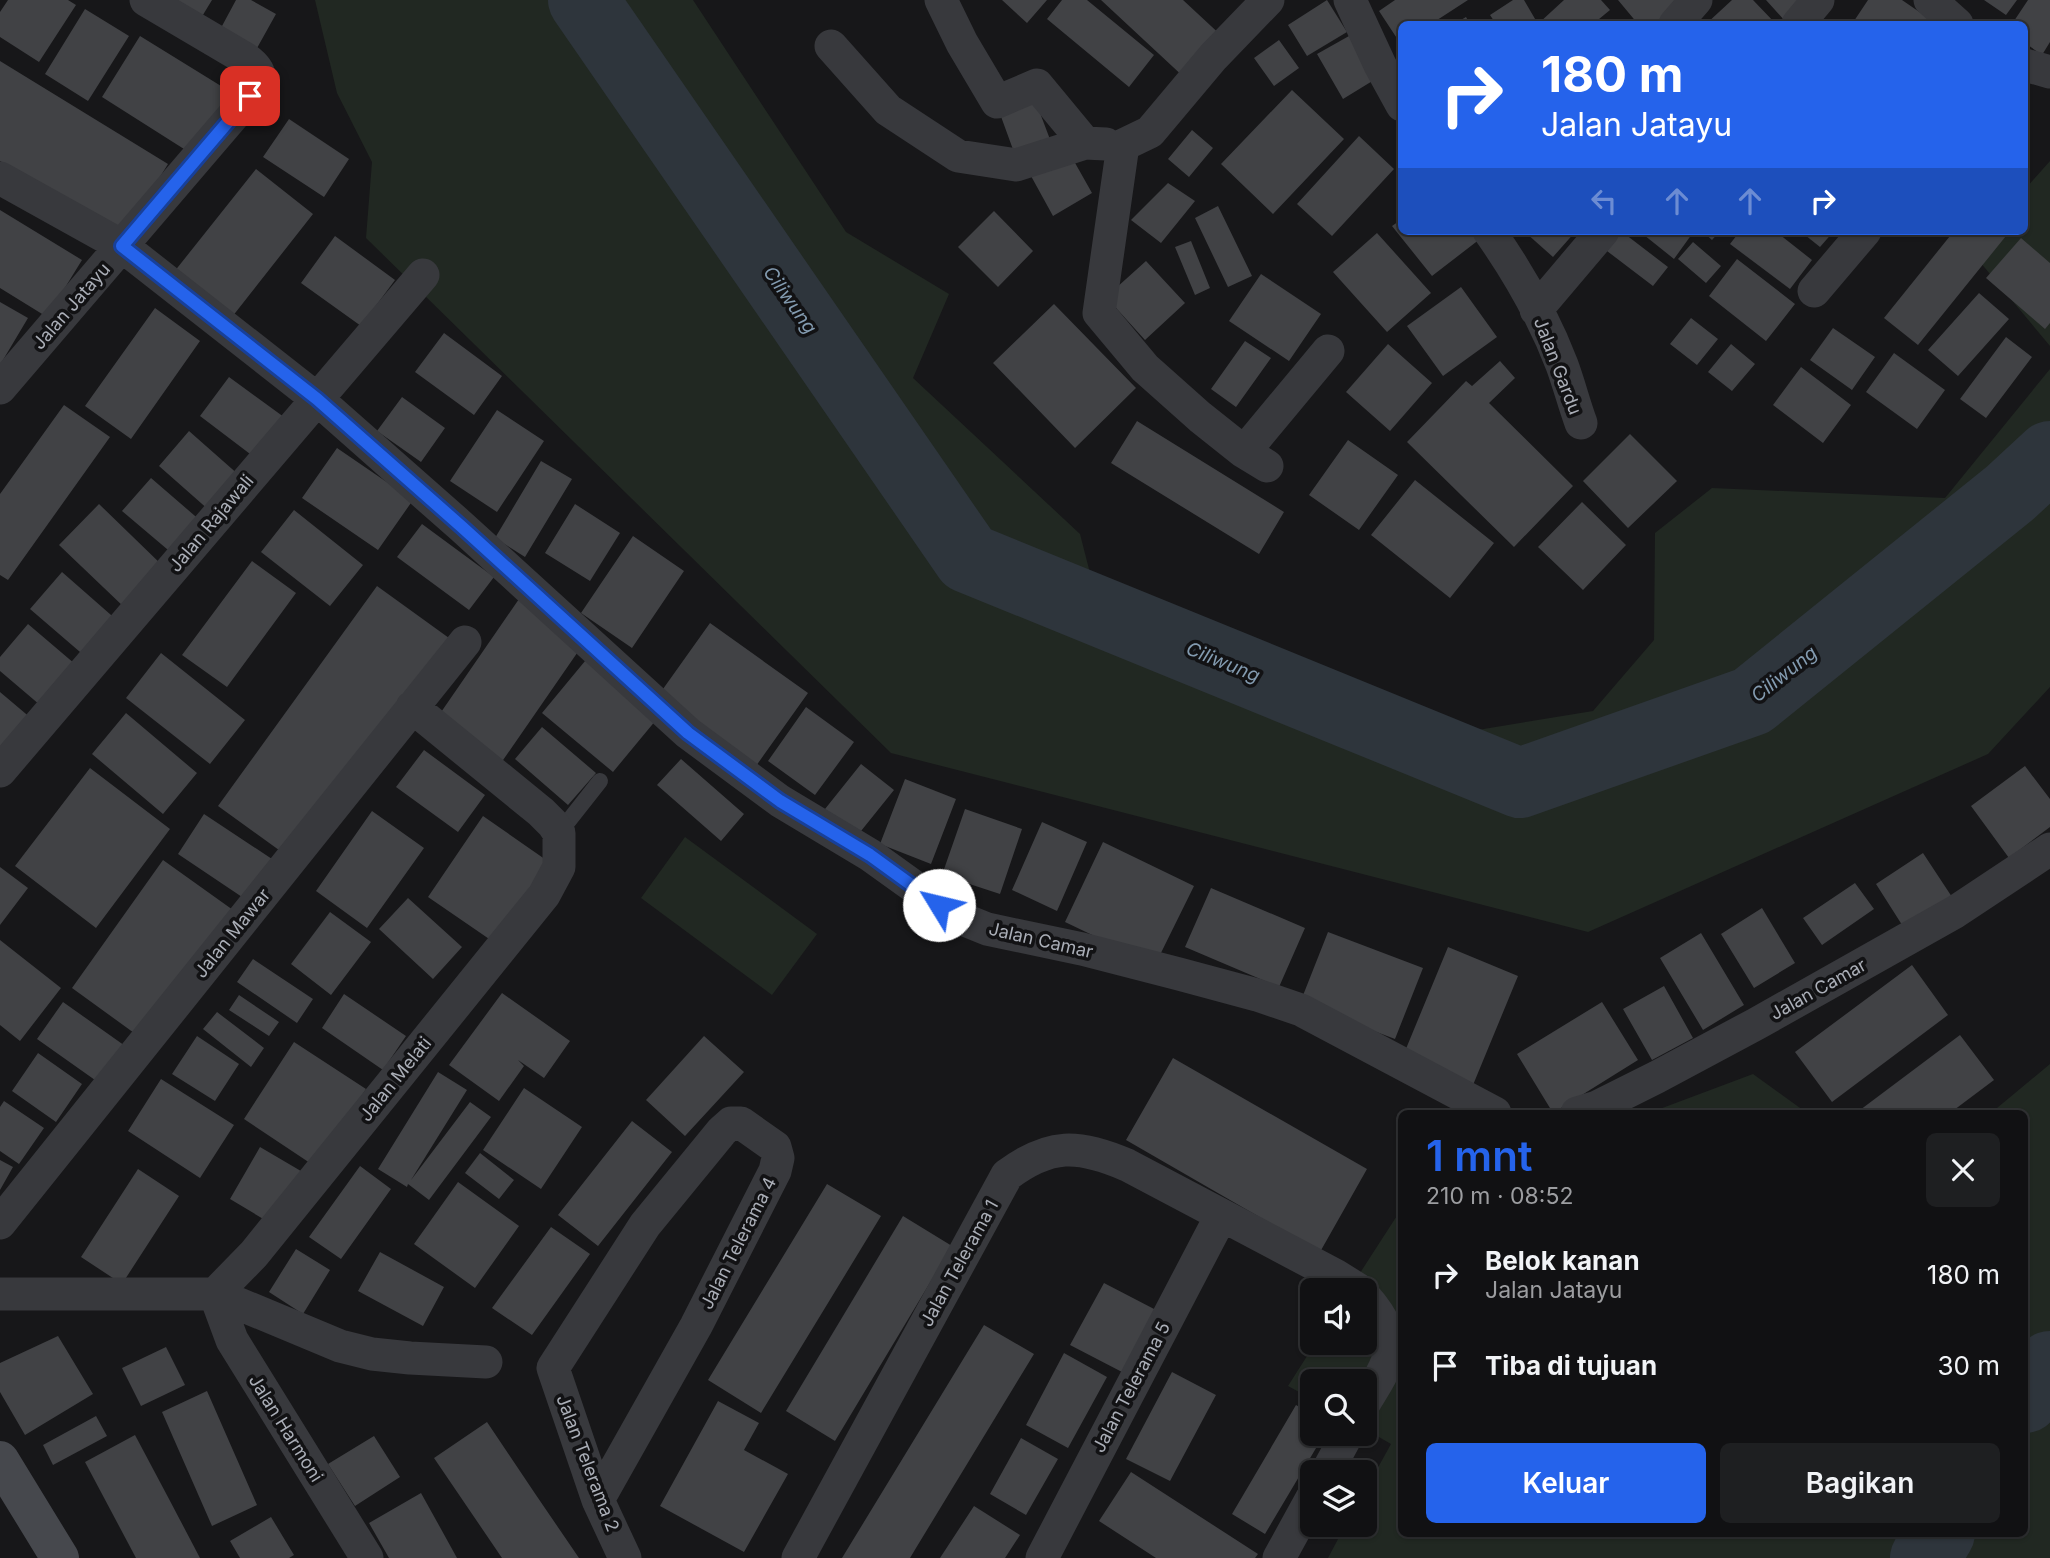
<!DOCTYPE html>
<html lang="id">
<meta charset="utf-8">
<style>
body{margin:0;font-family:Inter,sans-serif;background:#1e1f21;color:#f1f3f6;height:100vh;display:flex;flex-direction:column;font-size:26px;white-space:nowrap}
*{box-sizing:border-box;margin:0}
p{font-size:23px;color:#9c9da0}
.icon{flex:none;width:38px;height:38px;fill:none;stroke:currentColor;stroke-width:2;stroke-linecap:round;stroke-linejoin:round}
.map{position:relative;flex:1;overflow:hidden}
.panel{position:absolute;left:1398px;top:1110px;width:630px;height:427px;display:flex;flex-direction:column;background:#111113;border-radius:10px;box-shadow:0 2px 5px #0004,0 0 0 2px #303133}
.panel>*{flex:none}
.banner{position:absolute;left:1398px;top:21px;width:630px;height:214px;border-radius:10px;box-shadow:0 2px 5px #0004,0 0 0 2px #303133;background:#2563eb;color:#fff;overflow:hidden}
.controls{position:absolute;left:1300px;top:1278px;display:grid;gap:14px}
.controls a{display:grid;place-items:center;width:77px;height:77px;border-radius:10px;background:#111113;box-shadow:0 2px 5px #0004,0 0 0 2px #303133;font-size:35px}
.pin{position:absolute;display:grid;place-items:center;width:60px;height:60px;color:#fff;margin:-30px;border-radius:14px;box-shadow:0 4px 10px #0006}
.me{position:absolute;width:77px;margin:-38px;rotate:306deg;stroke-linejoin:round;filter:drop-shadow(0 0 5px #0008)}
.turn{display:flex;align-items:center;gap:24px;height:147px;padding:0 28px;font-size:32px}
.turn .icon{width:91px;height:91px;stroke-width:2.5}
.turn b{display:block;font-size:49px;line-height:60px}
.lanes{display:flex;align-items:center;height:66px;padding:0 28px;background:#0003;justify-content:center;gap:35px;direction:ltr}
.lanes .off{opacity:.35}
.round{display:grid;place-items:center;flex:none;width:74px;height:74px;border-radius:10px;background:#1e1f21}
.headline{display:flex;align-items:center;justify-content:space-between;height:119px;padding:0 28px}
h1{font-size:42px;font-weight:600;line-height:52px;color:#2563eb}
.primary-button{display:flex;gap:14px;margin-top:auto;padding:14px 28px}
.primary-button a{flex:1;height:80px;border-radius:10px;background:#2563eb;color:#fff;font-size:28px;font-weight:600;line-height:80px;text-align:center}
.primary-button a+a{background:#1e1f21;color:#f1f3f6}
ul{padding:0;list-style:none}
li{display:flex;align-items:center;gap:21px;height:91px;padding:0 28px}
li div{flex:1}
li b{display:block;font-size:26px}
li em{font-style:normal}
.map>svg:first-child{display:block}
.green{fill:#212822}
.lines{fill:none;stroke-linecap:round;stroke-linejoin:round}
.river{stroke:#2e353c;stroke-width:70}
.building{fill:#414245}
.service{stroke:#38393d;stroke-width:16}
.minor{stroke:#38393d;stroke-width:33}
.secondary{stroke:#46484d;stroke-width:38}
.route-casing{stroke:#184099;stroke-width:18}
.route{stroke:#2563eb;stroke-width:12}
.labels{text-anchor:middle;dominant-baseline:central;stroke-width:7;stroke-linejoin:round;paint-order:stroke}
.street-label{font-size:18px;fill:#aaaeb7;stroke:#121214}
.water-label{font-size:19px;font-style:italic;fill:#839bb0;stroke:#121214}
</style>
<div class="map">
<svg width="2050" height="1558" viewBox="0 0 2050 1558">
<rect width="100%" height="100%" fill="#171719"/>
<path class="green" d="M 315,0 L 693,0 L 846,232 L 949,294 L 913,378 L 1080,534 L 1090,573 L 1214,672 L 1411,741 L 1593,711 L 1654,640 L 1655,533 L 1712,488 L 1945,498 L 2050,369 L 2050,687 L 1988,754 L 1588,932 L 891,753 L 366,238 L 372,162 L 337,93 Z
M 2050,161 L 2050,346 L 1970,250 L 1987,231 L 2025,231 L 2025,189 Z
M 685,837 L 817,934 L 772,995 L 641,898 Z
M 2050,1064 L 2050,1558 L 1328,1558 L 1346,1524 L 1365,1524 L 1365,1491 L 1391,1444 L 1365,1429 L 1365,1381 L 1312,1381 L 1312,1399 L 1288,1386 L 1316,1342 L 1365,1342 L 1365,1290 L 1349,1290 L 1402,1208 L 1402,1533 L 2025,1533 L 2025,1113 L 1991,1113 Z
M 1753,1074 L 1807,1113 L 1649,1113 Z"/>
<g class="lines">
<path class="river" d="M 583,0 L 968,558 L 1520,783 L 1752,701 L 2010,493 L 2050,456
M 2025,1398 L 2038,1377 L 2050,1366
M 1925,1558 L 1940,1533"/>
</g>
<path class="building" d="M 8,0 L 68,0 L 76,5 L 39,62 L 0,37 L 0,12 Z
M 160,0 L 212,0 L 195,28 Z
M 236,0 L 251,0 L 276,14 L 251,59 L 215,39 Z
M 1002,0 L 1047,0 L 1027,23 Z
M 1062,0 L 1087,0 L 1154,55 L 1129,87 L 1047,19 Z
M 1101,0 L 1183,0 L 1225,39 L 1187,80 Z
M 1327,0 L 1347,32 L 1307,56 L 1288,25 Z
M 1395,0 L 1468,0 L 1431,24 L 1402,24 L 1402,46 L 1379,11 Z
M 1513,0 L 1524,0 L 1538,24 L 1496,24 L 1490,15 Z
M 1564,0 L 1601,0 L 1610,10 L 1593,24 L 1541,24 L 1539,23 Z
M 1618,0 L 1688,0 L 1658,24 L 1638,24 Z
M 1732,0 L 1753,0 L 1776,24 L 1706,24 Z
M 1766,0 L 1810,0 L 1786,22 Z
M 1868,0 L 1902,0 L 1934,22 L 1932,24 L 1852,24 Z
M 1984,0 L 2017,0 L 2006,15 Z
M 2028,0 L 2050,0 L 2050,42 L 2042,55 L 2025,43 L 2025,24 L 2012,24 Z
M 85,9 L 129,36 L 88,101 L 45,74 Z
M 1466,17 L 1470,24 L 1454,24 Z
M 140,36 L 234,94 L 195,156 L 102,97 Z
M 1349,36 L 1374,80 L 1343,99 L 1317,54 Z
M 1279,40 L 1299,68 L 1274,86 L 1254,58 Z
M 0,61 L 168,164 L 124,235 L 0,161 Z
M 1292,90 L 1344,139 L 1273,214 L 1221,164 Z
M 1034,97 L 1051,142 L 1015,155 L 999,111 Z
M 289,119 L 349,159 L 324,197 L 263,157 Z
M 1192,130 L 1213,148 L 1189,177 L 1168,159 Z
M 1359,136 L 1394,169 L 1332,236 L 1297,204 Z
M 1070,154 L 1092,193 L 1053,216 L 1031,176 Z
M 256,169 L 313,214 L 232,317 L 174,272 Z
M 1168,183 L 1195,201 L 1161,243 L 1131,220 Z
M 1218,206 L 1252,276 L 1228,287 L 1195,218 Z
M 0,210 L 82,260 L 47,317 L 0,288 Z
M 994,211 L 1033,251 L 998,287 L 958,247 Z
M 1402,219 L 1402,231 L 1473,231 L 1480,239 L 1432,276 L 1392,226 Z
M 1528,231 L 1576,231 L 1553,257 L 1526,233 Z
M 1621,231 L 1668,267 L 1653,286 L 1607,251 Z
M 1639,231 L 1689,231 L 1692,234 L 1674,259 Z
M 1702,231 L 1720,231 L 1712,240 Z
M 1740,231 L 1775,231 L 1812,260 L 1790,289 L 1730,244 Z
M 1800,231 L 1834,231 L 1820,247 Z
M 1954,231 L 2010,231 L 1918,345 L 1884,318 Z
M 1377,233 L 1431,293 L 1387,332 L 1333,272 Z
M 335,236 L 395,280 L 361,326 L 301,283 Z
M 2021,238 L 2050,263 L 2050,323 L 2045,329 L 1986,278 Z
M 1191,241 L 1210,288 L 1195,295 L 1175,247 Z
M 1693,242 L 1721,266 L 1706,283 L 1678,259 Z
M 1737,259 L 1795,304 L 1766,341 L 1709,296 Z
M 1146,261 L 1185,303 L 1145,340 L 1106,297 Z
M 1261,274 L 1321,314 L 1289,361 L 1229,321 Z
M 1461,287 L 1497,337 L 1443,376 L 1407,326 Z
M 1979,293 L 2009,319 L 1958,376 L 1928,350 Z
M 0,302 L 28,318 L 0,365 Z
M 1054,304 L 1136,388 L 1075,448 L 993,363 Z
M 155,308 L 200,341 L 131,439 L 85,406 Z
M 1691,318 L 1718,339 L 1697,365 L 1670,344 Z
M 1833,328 L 1875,357 L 1852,390 L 1810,360 Z
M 444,333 L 502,376 L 474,415 L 415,372 Z
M 2006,337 L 2032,357 L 1986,418 L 1960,399 Z
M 1245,341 L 1271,358 L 1236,407 L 1211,389 Z
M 1388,344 L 1432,383 L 1390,431 L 1346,392 Z
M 1731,344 L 1755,364 L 1732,391 L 1708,372 Z
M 1894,353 L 1945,390 L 1917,429 L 1866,392 Z
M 1500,361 L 1515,378 L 1489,403 L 1573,486 L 1514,547 L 1407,442 L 1466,381 L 1472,386 Z
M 1801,367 L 1851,405 L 1823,443 L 1773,405 Z
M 229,377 L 288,420 L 258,460 L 200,416 Z
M 402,397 L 445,428 L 421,462 L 377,431 Z
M 64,405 L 110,437 L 8,580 L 0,575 L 0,494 Z
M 497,410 L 544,441 L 497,512 L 450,481 Z
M 1137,421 L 1284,512 L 1259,554 L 1111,463 Z
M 189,431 L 240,476 L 210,511 L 159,466 Z
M 1630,434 L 1677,481 L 1628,528 L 1583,481 Z
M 1348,440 L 1398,475 L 1359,530 L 1309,495 Z
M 337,448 L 413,500 L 378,550 L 302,498 Z
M 541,461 L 572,479 L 525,557 L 495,538 Z
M 151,478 L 202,522 L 174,555 L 122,511 Z
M 1415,480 L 1494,543 L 1450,598 L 1371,535 Z
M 1582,502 L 1626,545 L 1583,590 L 1538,547 Z
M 99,504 L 164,567 L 125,608 L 59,545 Z
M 575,504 L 620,533 L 590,581 L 545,553 Z
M 294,510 L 363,565 L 330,606 L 261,552 Z
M 422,524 L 494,577 L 469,610 L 397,557 Z
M 633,536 L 684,571 L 632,648 L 581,613 Z
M 252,561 L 296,593 L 227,687 L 182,655 Z
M 62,572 L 119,622 L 87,658 L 30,609 Z
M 377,586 L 449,638 L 290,858 L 218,806 Z
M 519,599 L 584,643 L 501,763 L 437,718 Z
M 710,623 L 808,693 L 756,766 L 658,696 Z
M 28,624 L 75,664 L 40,705 L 0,671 L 0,657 Z
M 161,653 L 245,720 L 210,764 L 126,698 Z
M 590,655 L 661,714 L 613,772 L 542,713 Z
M 0,692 L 32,719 L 0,756 Z
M 806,707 L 854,742 L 815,795 L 768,761 Z
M 126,713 L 197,773 L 163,814 L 92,754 Z
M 542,727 L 596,773 L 568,805 L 515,759 Z
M 424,750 L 485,795 L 458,832 L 396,787 Z
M 681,759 L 744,814 L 721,841 L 657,785 Z
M 861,764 L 894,790 L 857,836 L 825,809 Z
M 2025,766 L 2050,799 L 2050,827 L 2009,858 L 1971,806 Z
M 90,768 L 170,829 L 96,928 L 15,866 Z
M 905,779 L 956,799 L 931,864 L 880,844 Z
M 965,809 L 1022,829 L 1000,894 L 942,875 Z
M 372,811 L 424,848 L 367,928 L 316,891 Z
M 204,814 L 272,859 L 245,899 L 178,854 Z
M 483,816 L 549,862 L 495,943 L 428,897 Z
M 1042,822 L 1087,842 L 1057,911 L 1012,890 Z
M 1103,842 L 1194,886 L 1155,965 L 1065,922 Z
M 1923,853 L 1952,897 L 1904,928 L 1876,884 Z
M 163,860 L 233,910 L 141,1038 L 72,988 Z
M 0,867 L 28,888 L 0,925 Z
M 1855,883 L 1874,909 L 1822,945 L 1803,918 Z
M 1211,888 L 1305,928 L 1279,987 L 1185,947 Z
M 408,898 L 462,947 L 433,979 L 379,929 Z
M 1762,908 L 1795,963 L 1754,988 L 1721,934 Z
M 330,912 L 371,942 L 331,995 L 291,964 Z
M 1328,932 L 1423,968 L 1395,1039 L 1300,1003 Z
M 1701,933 L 1744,1005 L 1703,1030 L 1660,958 Z
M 0,940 L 61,988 L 20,1041 L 0,1025 Z
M 1448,947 L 1518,976 L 1473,1085 L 1403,1056 Z
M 253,959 L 313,999 L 297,1023 L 237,982 Z
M 1912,965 L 1948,1015 L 1832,1102 L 1795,1052 Z
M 1664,986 L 1693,1038 L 1652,1060 L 1623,1009 Z
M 502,993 L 570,1041 L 544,1078 L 518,1060 L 524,1066 L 499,1101 L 449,1065 Z
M 344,994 L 406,1036 L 383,1070 L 322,1028 Z
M 239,995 L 279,1022 L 269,1036 L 229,1010 Z
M 63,1002 L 128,1048 L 102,1085 L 37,1039 Z
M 1602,1002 L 1638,1060 L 1553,1113 L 1517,1054 Z
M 217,1012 L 264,1048 L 251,1067 L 203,1029 Z
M 1960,1035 L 1994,1080 L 1950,1113 L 1856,1113 Z
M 197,1036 L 239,1064 L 215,1101 L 172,1074 Z
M 704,1036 L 744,1072 L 685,1136 L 646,1100 Z
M 294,1042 L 366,1089 L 316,1167 L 244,1119 Z
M 38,1053 L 82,1084 L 56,1122 L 12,1091 Z
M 1173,1058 L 1367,1169 L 1320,1252 L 1126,1140 Z
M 438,1072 L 467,1090 L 411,1180 L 470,1102 L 491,1117 L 429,1200 L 408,1184 L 407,1187 L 378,1169 Z
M 161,1079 L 234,1125 L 200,1178 L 128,1131 Z
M 524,1088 L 582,1127 L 541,1189 L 483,1150 Z
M 4,1101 L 44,1128 L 19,1164 L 0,1151 L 0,1107 Z
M 632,1121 L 672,1152 L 598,1246 L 558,1215 Z
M 260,1147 L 306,1174 L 275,1226 L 230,1199 Z
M 480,1153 L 514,1180 L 499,1199 L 465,1173 Z
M 0,1160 L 13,1167 L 0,1190 Z
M 360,1166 L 391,1189 L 341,1259 L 309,1237 Z
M 138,1169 L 179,1196 L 122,1284 L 81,1257 Z
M 458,1182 L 519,1226 L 475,1288 L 414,1244 Z
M 827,1184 L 881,1216 L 761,1413 L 708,1380 Z
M 903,1216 L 952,1246 L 835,1441 L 786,1411 Z
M 551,1227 L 590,1254 L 532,1335 L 492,1308 Z
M 296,1249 L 330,1270 L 303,1314 L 269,1292 Z
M 380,1252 L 444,1287 L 423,1326 L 358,1291 Z
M 1104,1283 L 1156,1310 L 1122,1372 L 1070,1345 Z
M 984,1325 L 1034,1354 L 916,1548 L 910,1558 L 842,1558 Z
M 58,1336 L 93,1394 L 25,1435 L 0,1392 L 0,1363 Z
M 166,1347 L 185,1385 L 141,1406 L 122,1368 Z
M 1064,1353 L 1107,1377 L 1068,1448 L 1026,1425 Z
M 1172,1372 L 1216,1395 L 1170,1481 L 1126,1459 Z
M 207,1391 L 257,1505 L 212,1526 L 162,1412 Z
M 718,1401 L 759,1423 L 744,1450 L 788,1474 L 744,1552 L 660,1506 Z
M 1296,1405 L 1312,1414 L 1312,1433 L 1325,1433 L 1265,1534 L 1232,1514 Z
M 96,1416 L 107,1436 L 53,1465 L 43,1445 Z
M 487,1422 L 536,1495 L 579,1558 L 502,1558 L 434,1458 Z
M 135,1435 L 169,1499 L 200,1558 L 136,1558 L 85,1462 Z
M 374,1436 L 400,1477 L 355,1506 L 328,1464 Z
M 1021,1438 L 1058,1459 L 1026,1515 L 990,1494 Z
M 1131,1472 L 1258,1554 L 1255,1558 L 1156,1558 L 1099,1521 Z
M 421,1493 L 441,1529 L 457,1558 L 389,1558 L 369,1523 Z
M 974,1506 L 1020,1535 L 1005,1558 L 940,1558 Z
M 271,1517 L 294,1555 L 289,1558 L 240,1558 L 230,1541 Z"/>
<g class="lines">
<path class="service" d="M 559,833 L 600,781"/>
<path class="minor" d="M 941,0 L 962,43 L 997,102 L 1037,85 L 1085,143 L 1106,144
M 1350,0 L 1380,65 L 1402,105
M 1930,0 L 1957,24
M 1675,24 L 1696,0
M 1798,24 L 1818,0
M 831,46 L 888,110 L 958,156 L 1016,165 L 1085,143
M 2025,65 L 2050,72
M 0,178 L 122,246 L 317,399 L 462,527 L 688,733 L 780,801 L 870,855 L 955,916 L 987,929 L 1082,949 L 1179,974 L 1257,995 L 1301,1010 L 1495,1113
M 1489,231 C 1518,272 1544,318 1562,365 C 1569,384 1574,404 1581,423
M 1814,291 L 1865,231
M 1536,310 L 1603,231
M 0,388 L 250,96 C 260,78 265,73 246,59 L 146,0
M 1244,452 L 1328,351
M 1267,466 L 1244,452 L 1200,417 L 1145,368 L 1099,313 L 1123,145 L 1150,132 L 1213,57 L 1268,0
M 0,771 L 423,275
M 1577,1113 L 1597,1107 L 1657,1077 L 1756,1024 L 1955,912 L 2050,849
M 0,1223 L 465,642
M 0,1294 L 215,1294 L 340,1346 L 372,1354 L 410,1358 L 486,1362
M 215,1294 L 254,1254 L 544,895 L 559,867 L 559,833 L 553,824 L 541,812 L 412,707
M 215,1294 L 232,1340 L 367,1558
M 1365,1297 C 1381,1315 1395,1337 1387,1362 C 1382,1376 1372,1390 1365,1402
M 1327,1472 L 1348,1433
M 598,1500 L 696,1326 L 775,1171 L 778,1158 L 775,1147 L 741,1123 L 731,1123 L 722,1131 L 645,1225 L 553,1368 L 598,1500 L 625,1558
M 798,1558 L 1007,1175 C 1050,1143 1078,1144 1127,1165 L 1335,1275 L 1359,1290
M 1042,1558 L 1221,1216
M 1279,1558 L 1312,1498"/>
<path class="secondary" d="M 0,1460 L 60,1558"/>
</g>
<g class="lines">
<g class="route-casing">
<path id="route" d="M 250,96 L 122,246 L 317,399 L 462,527 L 688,733 L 780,801 L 870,855 L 939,905"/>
</g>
<use href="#route" class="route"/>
</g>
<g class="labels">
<g class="street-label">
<text transform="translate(71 306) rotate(-49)">Jalan Jatayu</text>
<text transform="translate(1558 366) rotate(69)">Jalan Gardu</text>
<text transform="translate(211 523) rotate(-50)">Jalan Rajawali</text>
<text transform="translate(232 933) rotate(-51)">Jalan Mawar</text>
<text transform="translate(1041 940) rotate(13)">Jalan Camar</text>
<text transform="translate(1818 989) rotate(-29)">Jalan Camar</text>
<text transform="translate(395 1079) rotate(-51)">Jalan Melati</text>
<text transform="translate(738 1243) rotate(-63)">Jalan Telerama 4</text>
<text transform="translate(959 1263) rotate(-61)">Jalan Telerama 1</text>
<text transform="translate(1131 1387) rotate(-62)">Jalan Telerama 5</text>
<text transform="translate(286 1428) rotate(58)">Jalan Harmoni</text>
<text transform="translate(588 1463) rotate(69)">Jalan Telerama 2</text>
</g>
<g class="water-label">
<text transform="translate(790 300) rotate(55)">Ciliwung</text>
<text transform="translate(1223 662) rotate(22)">Ciliwung</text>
<text transform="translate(1784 674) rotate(-38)">Ciliwung</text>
</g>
</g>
</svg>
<div class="controls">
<a><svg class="icon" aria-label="sound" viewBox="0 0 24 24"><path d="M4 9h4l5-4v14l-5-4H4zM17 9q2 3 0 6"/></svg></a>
<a><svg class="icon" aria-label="search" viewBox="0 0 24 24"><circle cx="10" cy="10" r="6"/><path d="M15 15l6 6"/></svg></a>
<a><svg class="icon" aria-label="layers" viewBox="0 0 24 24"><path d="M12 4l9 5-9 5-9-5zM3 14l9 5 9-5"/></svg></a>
</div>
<div class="pin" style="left:250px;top:96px;background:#d93025"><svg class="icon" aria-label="arrive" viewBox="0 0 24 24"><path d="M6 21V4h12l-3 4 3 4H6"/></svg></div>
<svg class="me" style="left:939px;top:905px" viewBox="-20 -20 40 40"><circle r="19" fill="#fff"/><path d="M0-13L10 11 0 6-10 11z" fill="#2563eb"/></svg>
<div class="banner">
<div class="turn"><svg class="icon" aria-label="right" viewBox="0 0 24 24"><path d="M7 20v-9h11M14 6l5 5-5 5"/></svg><div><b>180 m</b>Jalan Jatayu</div></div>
<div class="lanes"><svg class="icon off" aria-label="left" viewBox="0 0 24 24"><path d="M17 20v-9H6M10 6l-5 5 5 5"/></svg><svg class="icon off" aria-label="ahead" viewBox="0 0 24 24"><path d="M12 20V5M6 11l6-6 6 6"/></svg><svg class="icon off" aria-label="ahead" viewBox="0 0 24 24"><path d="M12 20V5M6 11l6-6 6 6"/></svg><svg class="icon" aria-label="right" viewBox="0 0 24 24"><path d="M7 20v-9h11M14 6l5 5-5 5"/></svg></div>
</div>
<section class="panel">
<div class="headline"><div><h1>1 mnt</h1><p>210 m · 08:52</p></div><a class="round"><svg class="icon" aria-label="close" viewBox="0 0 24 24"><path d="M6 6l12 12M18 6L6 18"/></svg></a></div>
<ul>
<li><svg class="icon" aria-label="right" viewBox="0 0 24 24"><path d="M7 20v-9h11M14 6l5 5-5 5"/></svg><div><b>Belok kanan</b><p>Jalan Jatayu</p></div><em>180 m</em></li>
<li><svg class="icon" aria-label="arrive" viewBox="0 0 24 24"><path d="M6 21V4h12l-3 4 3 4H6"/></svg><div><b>Tiba di tujuan</b></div><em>30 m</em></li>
</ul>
<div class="primary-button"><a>Keluar</a><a>Bagikan</a></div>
</section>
</div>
